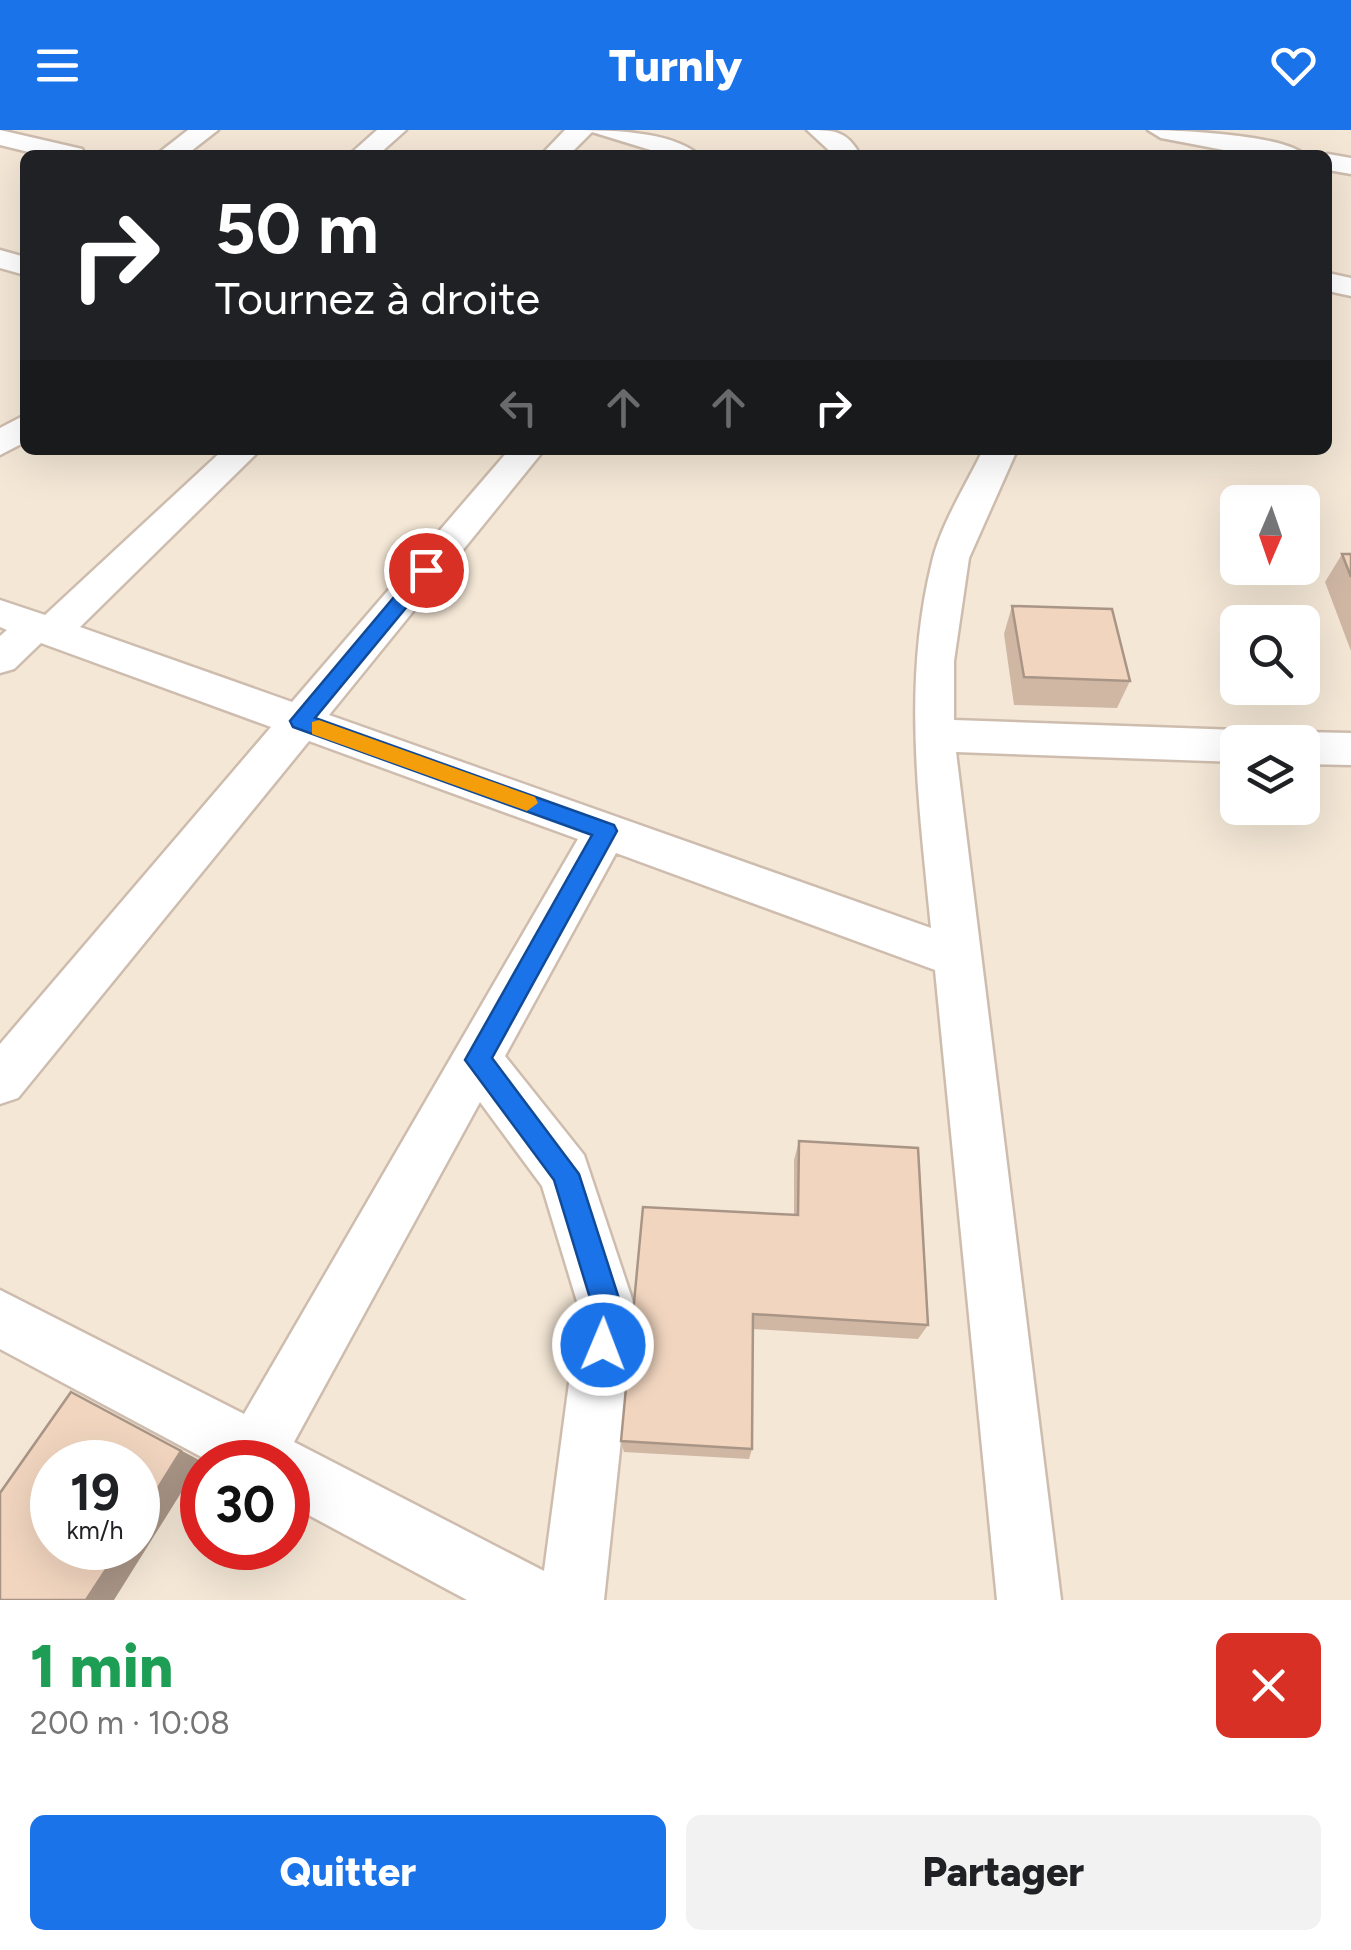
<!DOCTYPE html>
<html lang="fr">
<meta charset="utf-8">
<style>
body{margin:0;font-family:Figtree,sans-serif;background:#f2f2f2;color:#202124;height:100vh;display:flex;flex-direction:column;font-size:38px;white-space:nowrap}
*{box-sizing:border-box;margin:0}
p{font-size:32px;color:#757577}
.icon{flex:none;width:55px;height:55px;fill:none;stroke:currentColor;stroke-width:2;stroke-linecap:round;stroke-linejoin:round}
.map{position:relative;height:1470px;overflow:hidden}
.details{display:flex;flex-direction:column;background:#fff;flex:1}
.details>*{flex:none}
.banner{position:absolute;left:20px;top:20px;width:1312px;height:305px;border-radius:15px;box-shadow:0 10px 40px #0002;background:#202124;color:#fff;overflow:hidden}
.needle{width:65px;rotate:182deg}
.fabs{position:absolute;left:1220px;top:355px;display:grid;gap:20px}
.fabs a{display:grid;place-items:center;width:100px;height:100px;border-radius:15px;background:#fff;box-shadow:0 10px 40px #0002;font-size:50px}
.speed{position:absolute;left:30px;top:1310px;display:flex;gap:20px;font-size:50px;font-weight:700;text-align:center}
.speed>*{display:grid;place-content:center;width:130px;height:130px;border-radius:50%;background:#fff;box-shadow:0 10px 40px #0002;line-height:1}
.speed small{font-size:25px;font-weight:400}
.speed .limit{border:15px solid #d22;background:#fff;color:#111}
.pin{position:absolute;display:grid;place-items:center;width:85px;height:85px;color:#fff;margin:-42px;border:5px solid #fff;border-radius:50%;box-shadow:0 2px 10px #0007}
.me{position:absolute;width:110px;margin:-55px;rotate:1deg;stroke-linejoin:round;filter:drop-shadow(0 0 8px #0008)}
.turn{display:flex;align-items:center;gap:35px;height:210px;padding:0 30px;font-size:45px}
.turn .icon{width:130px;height:130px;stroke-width:2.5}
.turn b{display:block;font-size:70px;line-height:85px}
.lanes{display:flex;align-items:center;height:95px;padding:0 30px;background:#0003;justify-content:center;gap:50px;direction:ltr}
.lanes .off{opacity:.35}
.round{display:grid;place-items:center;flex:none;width:105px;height:105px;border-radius:15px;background:#f2f2f2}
.head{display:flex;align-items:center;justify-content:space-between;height:170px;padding:0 30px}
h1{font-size:60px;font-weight:800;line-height:75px;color:#1e9e55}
.primary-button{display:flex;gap:20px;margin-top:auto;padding:20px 30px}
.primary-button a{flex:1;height:115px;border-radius:15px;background:#1a73e8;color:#fff;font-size:40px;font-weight:800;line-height:115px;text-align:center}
.primary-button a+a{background:#f2f2f2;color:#202124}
header{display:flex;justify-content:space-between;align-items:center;height:130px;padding:0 30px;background:#1a73e8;color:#fff;font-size:45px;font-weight:800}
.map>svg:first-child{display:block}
.residential{fill:#f4e7d6;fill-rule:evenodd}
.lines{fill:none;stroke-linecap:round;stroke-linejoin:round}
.minor-casing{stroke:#cebdae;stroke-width:5}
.minor{fill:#fff;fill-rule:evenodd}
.wall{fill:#cfb7a4}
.shaded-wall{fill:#a99586}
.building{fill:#f1d5bf;stroke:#a99586;stroke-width:2.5}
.route{fill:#1a73e8;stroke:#114b97;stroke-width:2.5}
.slow{fill:#f59e0b}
</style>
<header><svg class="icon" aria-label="menu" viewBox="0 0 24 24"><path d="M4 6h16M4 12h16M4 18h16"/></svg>Turnly<svg class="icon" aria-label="heart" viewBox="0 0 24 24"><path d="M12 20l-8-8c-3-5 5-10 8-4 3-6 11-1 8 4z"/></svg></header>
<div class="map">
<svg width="1351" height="1470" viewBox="0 0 1351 1470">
<rect width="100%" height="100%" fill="#fcf5e8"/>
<path class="residential" d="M 0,0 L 1351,0 L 1351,1470 L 0,1470 ZM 25,25 L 1328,25 L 1328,320 L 25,320 ZM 1238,372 L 1302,372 L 1302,438 L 1238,438 ZM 1238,492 L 1302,492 L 1302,558 L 1238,558 ZM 1238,612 L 1302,612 L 1302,678 L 1238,678 ZM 52,1332 L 138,1332 L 138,1418 L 52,1418 ZM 202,1332 L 288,1332 L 288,1418 L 202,1418 Z"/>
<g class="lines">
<g class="minor-casing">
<path id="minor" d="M 0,0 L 82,19 L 86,25 L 41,25 L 0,15 Z
M 188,0 L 218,0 L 186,25 L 156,25 Z
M 377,0 L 406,0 L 378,25 L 349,25 Z
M 565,0 C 606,0 670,0 699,25 L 667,25 L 592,2 L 569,25 L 541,25 Z
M 807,0 C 833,0 847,0 860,25 L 834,25 Z
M 1148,0 C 1177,0 1287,5 1304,25 L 1250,25 L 1161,8 Z
M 1328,24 L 1351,28 L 1351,44 L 1328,40 L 1324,25 Z
M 0,120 L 25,127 L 25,145 L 0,138 Z
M 1328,143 L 1351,148 L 1351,166 L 1328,161 Z
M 25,285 L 25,312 L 0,325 L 0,298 Z
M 223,320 L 260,320 L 80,497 L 292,572 L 509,320 L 544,320 L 329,585 L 931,798 C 919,674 902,554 932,432 C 941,394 966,355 983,320 L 1017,320 L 969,428 L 954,531 L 954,590 L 1238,600 L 1253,605 L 1257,612 L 1238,612 L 1238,632 L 956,622 L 1061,1470 L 997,1470 L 935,840 L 616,723 L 505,926 L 584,1025 L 635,1178 L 604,1470 L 467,1470 L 288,1374 L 288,1332 L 211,1332 L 0,1219 L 0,1160 L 244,1284 L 578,709 L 309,611 L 18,968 L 0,974 L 0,914 L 271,597 L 41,513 L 14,539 L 0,543 L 0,506 L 7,500 L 0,497 L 0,470 L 45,485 ZM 480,972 L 542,1056 L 579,1178 L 544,1441 L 294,1312 Z
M 1302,602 L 1351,603 L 1351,635 L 1302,634 L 1302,612 L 1284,612 Z"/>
</g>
<use href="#minor" class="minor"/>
</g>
<path class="wall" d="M 1342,424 L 1351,424 L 1351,521 L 1325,452 Z
M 1012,476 L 1130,551 L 1117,578 L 1014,575 L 1004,504 Z
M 799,1011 L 928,1195 L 918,1209 L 753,1199 L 752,1319 L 749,1329 L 624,1322 L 621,1311 L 794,1085 L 794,1030 Z"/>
<path class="shaded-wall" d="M 71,1262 L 201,1331 L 114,1470 L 86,1470 L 120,1418 L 138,1418 L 138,1390 Z"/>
<path class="building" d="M 1342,424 L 1351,424 L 1351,447 Z
M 1012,476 L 1112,479 L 1130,551 L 1024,547 Z
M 799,1011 L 918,1018 L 928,1195 L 753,1184 L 752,1319 L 621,1311 L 643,1077 L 798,1085 Z
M 71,1262 L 181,1321 L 138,1390 L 138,1332 L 52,1332 L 52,1418 L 120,1418 L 86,1470 L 0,1470 L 0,1363 Z"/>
<path class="route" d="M 426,434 L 433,436 L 433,445 L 315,588 L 614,695 L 617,701 L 492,928 L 579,1044 L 622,1178 L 613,1225 L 603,1229 L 593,1225 L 588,1215 L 593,1178 L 554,1050 L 465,930 L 592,705 L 293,597 L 290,591 L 420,436 Z"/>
<path class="slow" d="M 319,590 L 535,667 L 538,673 L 527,681 L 312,604 L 312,592 Z"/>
</svg>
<div class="fabs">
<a><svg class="needle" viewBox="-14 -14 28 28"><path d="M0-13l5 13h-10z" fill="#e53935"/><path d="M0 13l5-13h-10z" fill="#757577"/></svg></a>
<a><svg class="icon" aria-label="search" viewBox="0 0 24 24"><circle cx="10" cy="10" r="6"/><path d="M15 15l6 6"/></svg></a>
<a><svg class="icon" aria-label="layers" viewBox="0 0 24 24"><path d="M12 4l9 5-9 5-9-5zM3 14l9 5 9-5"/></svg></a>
</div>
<div class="speed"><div>19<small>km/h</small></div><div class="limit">30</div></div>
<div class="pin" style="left:426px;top:440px;background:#d93025"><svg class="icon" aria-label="arrive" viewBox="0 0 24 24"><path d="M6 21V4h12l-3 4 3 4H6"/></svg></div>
<svg class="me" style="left:603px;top:1215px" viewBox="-20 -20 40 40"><circle r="17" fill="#1a73e8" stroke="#fff" stroke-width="3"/><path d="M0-11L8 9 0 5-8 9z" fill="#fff"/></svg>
<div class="banner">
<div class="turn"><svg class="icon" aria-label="right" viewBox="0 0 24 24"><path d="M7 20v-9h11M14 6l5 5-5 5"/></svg><div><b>50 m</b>Tournez à droite</div></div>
<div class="lanes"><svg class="icon off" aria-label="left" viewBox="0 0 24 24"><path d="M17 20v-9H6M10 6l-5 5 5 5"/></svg><svg class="icon off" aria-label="ahead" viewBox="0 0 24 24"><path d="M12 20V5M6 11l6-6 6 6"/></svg><svg class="icon off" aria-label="ahead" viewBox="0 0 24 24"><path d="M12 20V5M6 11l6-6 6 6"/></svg><svg class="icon" aria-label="right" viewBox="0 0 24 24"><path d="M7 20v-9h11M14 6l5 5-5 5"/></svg></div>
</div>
</div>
<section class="details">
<div class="head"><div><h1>1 min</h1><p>200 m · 10:08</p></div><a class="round" style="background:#d93025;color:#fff"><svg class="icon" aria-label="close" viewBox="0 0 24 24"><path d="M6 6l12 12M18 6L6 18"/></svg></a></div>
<div class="primary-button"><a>Quitter</a><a>Partager</a></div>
</section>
